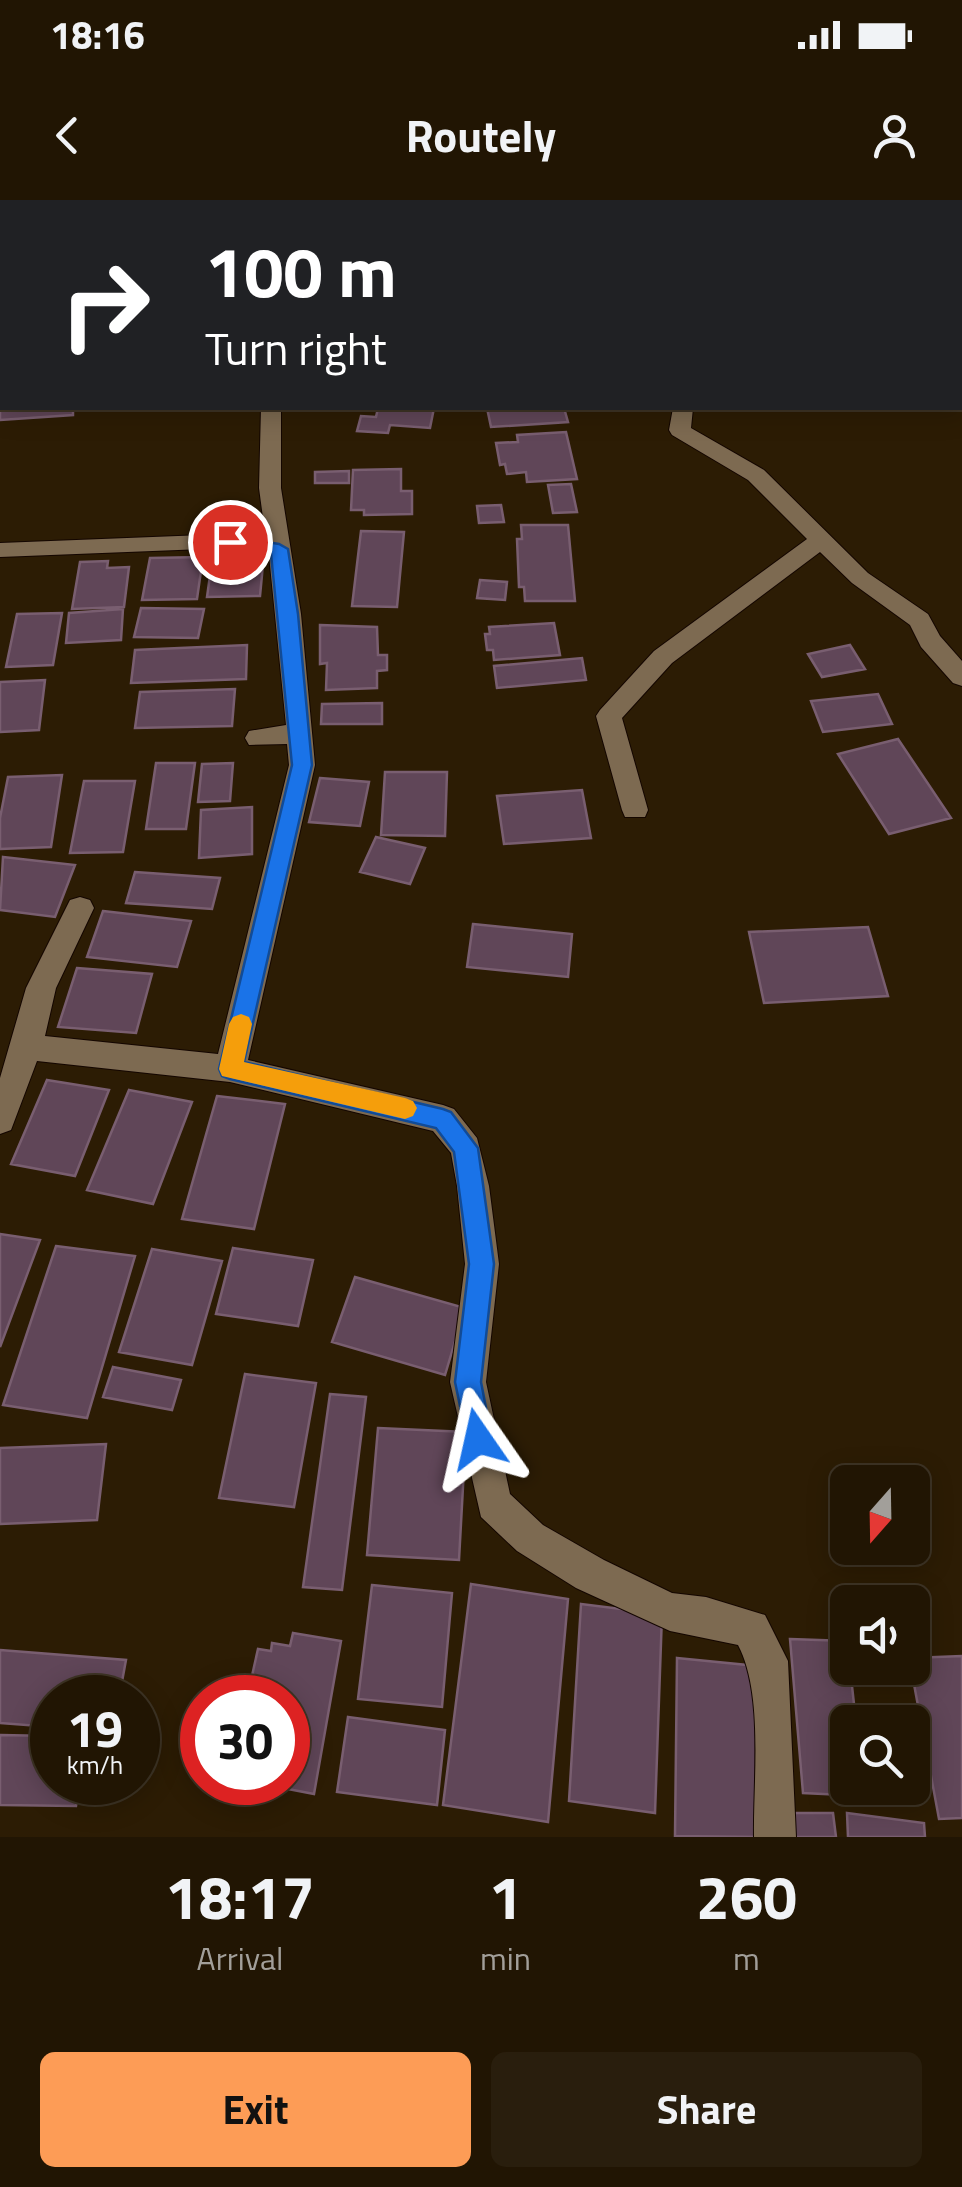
<!DOCTYPE html>
<style>
body{margin:0;font-family:"Titillium Web",sans-serif;background:#291e0d;color:#f1f3f6;height:100vh;display:flex;flex-direction:column;font-size:38px;white-space:nowrap}
*{box-sizing:border-box;margin:0}
p{font-size:32px;color:#a29f9a}
.icon{flex:none;width:55px;height:55px;fill:none;stroke:currentColor;stroke-width:2;stroke-linecap:round;stroke-linejoin:round}
.map{position:relative;height:1637px;overflow:hidden}
.side{display:flex;flex-direction:column;background:#211503;flex:1}
.side>*{flex:none}
.banner{position:absolute;left:0px;top:0px;width:962px;height:210px;box-shadow:0 5px 25px #0003,0 0 0 2px #3e3425;background:#202124;color:#fff;overflow:hidden}
.needle{width:65px;rotate:200deg}
.fabs{position:absolute;left:830px;top:1265px;display:grid;gap:20px}
.fabs a{display:grid;place-items:center;width:100px;height:100px;border-radius:15px;background:#211503;box-shadow:0 5px 25px #0003,0 0 0 2px #3e3425;font-size:50px}
.speed{position:absolute;left:30px;top:1475px;display:flex;gap:20px;font-size:50px;font-weight:700;text-align:center}
.speed>*{display:grid;place-content:center;width:130px;height:130px;border-radius:50%;background:#211503;box-shadow:0 5px 25px #0003,0 0 0 2px #3e3425;line-height:1}
.speed small{font-size:25px;font-weight:400}
.speed .limit{border:15px solid #d22;background:#fff;color:#111}
.pin{position:absolute;display:grid;place-items:center;width:85px;height:85px;color:#fff;margin:-42px;border:5px solid #fff;border-radius:50%;box-shadow:0 2px 10px #0007}
.me{position:absolute;width:110px;margin:-55px;rotate:349deg;stroke-linejoin:round;filter:drop-shadow(0 0 8px #0008)}
.turn{display:flex;align-items:center;gap:35px;height:210px;padding:0 40px;font-size:45px}
.turn .icon{width:130px;height:130px;stroke-width:2.5}
.turn b{display:block;font-size:70px;line-height:85px}
.eta{display:flex;justify-content:space-evenly;align-items:center;height:170px;text-align:center}
.eta b{font-size:60px;font-weight:700;line-height:70px}
.action{display:flex;gap:20px;margin-top:auto;padding:20px 40px}
.action a{flex:1;height:115px;border-radius:15px;background:#fd9c56;color:#111;font-size:40px;font-weight:700;line-height:115px;text-align:center}
.action a+a{background:#291e0d;color:#f1f3f6}
.status{display:flex;justify-content:space-between;align-items:center;height:70px;padding:0 50px;background:#211503;direction:ltr}
.status svg{height:28px;fill:currentColor}
header{display:flex;justify-content:space-between;align-items:center;height:130px;padding:0 40px;background:#211503;font-size:45px;font-weight:700}
.map>svg:first-child{display:block}
.building{fill:#604658;stroke:#795e70;stroke-width:2.5}
.lines{fill:none;stroke-linecap:round;stroke-linejoin:round}
.minor-casing{stroke:#140600;stroke-width:2}
.minor{fill:#7d6a51;fill-rule:evenodd}
.route{fill:#1a73e8;stroke:#114b97;stroke-width:2.5}
.slow{fill:#f59e0b}
</style>
<div class="status"><b>18:16</b><svg viewBox="0 0 49 12"><path d="M0 12V9h3v3zM5 12V6h3v6zM10 12V3h3v9zM15 12V0h3v12zM26 1h20v11H26zM47 4h2v5h-2z"/></svg></div>
<header><svg class="icon" aria-label="back" viewBox="0 0 24 24"><path d="M15 5l-7 7 7 7"/></svg>Routely<svg class="icon" aria-label="person" viewBox="0 0 24 24"><circle cx="12" cy="8" r="4"/><path d="M4 21q1-7 8-7t8 7"/></svg></header>
<div class="map">
<svg width="962" height="1637" viewBox="0 0 962 1637">
<rect width="100%" height="100%" fill="#2c1c04"/>
<path class="building" d="M 309,0 L 398,0 L 308,2 Z
M 0,193 L 2,208 L 73,208 L 73,215 L 0,220 Z
M 378,208 L 434,208 L 430,228 L 390,225 L 388,233 L 357,231 L 361,216 L 376,217 Z
M 487,208 L 564,208 L 568,222 L 491,227 Z
M 566,232 L 577,279 L 527,282 L 526,272 L 507,274 L 505,264 L 500,265 L 496,243 L 518,242 L 517,235 Z
M 401,269 L 401,291 L 412,291 L 412,314 L 364,315 L 364,310 L 351,310 L 353,270 Z
M 349,271 L 349,283 L 315,283 L 315,272 Z
M 571,284 L 577,312 L 553,313 L 548,285 Z
M 501,305 L 504,322 L 479,323 L 477,306 Z
M 521,325 L 568,325 L 575,401 L 525,401 L 524,387 L 519,387 L 517,339 L 522,339 Z
M 361,331 L 404,332 L 397,407 L 352,406 Z
M 213,354 L 264,354 L 260,396 L 207,397 Z
M 203,357 L 197,399 L 142,400 L 150,358 Z
M 108,361 L 107,368 L 129,367 L 124,407 L 72,409 L 80,362 Z
M 480,380 L 507,382 L 505,400 L 477,398 Z
M 141,408 L 204,409 L 198,438 L 134,437 Z
M 123,409 L 121,440 L 66,443 L 69,413 Z
M 62,413 L 53,465 L 6,467 L 17,414 Z
M 554,423 L 560,455 L 494,460 L 493,450 L 487,450 L 485,434 L 490,434 L 489,427 Z
M 320,425 L 377,427 L 378,455 L 387,455 L 387,470 L 377,471 L 377,488 L 326,490 L 327,463 L 320,464 Z
M 247,445 L 246,479 L 131,483 L 135,450 Z
M 850,445 L 865,469 L 822,477 L 808,454 Z
M 582,458 L 586,480 L 497,488 L 494,466 Z
M 45,480 L 39,530 L 0,532 L 0,482 Z
M 235,489 L 232,526 L 135,528 L 140,492 Z
M 878,494 L 892,524 L 823,532 L 811,501 Z
M 382,503 L 382,524 L 321,524 L 322,504 Z
M 898,539 L 951,618 L 889,634 L 838,554 Z
M 156,563 L 195,563 L 186,629 L 146,629 Z
M 233,563 L 230,601 L 198,602 L 202,564 Z
M 385,572 L 447,572 L 445,636 L 381,635 Z
M 62,575 L 51,647 L 0,649 L 0,618 L 8,577 Z
M 320,578 L 369,582 L 360,626 L 309,622 Z
M 84,581 L 135,581 L 123,652 L 70,653 Z
M 582,590 L 591,638 L 504,644 L 497,596 Z
M 252,607 L 252,654 L 199,658 L 201,610 Z
M 376,637 L 425,648 L 410,684 L 360,672 Z
M 3,657 L 75,665 L 55,717 L 0,710 Z
M 135,672 L 220,678 L 212,709 L 126,703 Z
M 103,711 L 191,721 L 177,767 L 87,757 Z
M 473,724 L 572,734 L 568,777 L 467,767 Z
M 868,727 L 888,796 L 764,803 L 749,732 Z
M 77,768 L 152,774 L 136,833 L 58,827 Z
M 47,880 L 109,890 L 75,976 L 11,964 Z
M 129,890 L 192,902 L 153,1004 L 87,990 Z
M 217,896 L 285,904 L 254,1029 L 182,1019 Z
M 0,1034 L 40,1040 L 0,1147 Z
M 56,1046 L 135,1056 L 87,1218 L 3,1205 Z
M 233,1048 L 313,1060 L 298,1126 L 216,1114 Z
M 152,1049 L 222,1061 L 192,1165 L 119,1152 Z
M 355,1077 L 465,1108 L 445,1175 L 332,1142 Z
M 113,1167 L 181,1180 L 172,1210 L 103,1197 Z
M 245,1174 L 316,1183 L 294,1307 L 219,1298 Z
M 330,1194 L 366,1197 L 342,1390 L 303,1387 Z
M 378,1228 L 466,1232 L 459,1360 L 367,1355 Z
M 106,1244 L 97,1320 L 0,1324 L 0,1248 Z
M 471,1384 L 568,1399 L 548,1622 L 443,1605 Z
M 372,1385 L 452,1393 L 442,1507 L 358,1499 Z
M 581,1404 L 662,1414 L 655,1613 L 569,1601 Z
M 293,1433 L 341,1441 L 314,1594 L 251,1582 L 288,1582 L 288,1498 L 247,1498 L 258,1449 L 271,1451 L 272,1443 L 290,1446 Z
M 790,1439 L 847,1441 L 856,1522 L 848,1522 L 848,1588 L 863,1588 L 864,1596 L 803,1593 Z
M 0,1450 L 126,1460 L 119,1498 L 52,1498 L 52,1527 L 0,1523 Z
M 962,1456 L 962,1618 L 939,1619 L 911,1468 L 912,1458 Z
M 677,1458 L 757,1466 L 760,1637 L 675,1636 Z
M 348,1517 L 445,1530 L 437,1605 L 337,1592 Z
M 0,1535 L 52,1536 L 52,1582 L 80,1582 L 76,1606 L 0,1605 Z
M 785,1613 L 833,1613 L 836,1637 L 788,1637 Z
M 847,1613 L 924,1623 L 925,1637 L 848,1637 Z"/>
<g class="lines">
<g class="minor-casing">
<path id="minor" d="M 0,31 L 2,32 L 2,43 L 0,43 Z
M 960,73 L 962,74 L 962,86 L 960,85 Z
M 261,208 L 281,208 L 281,288 L 301,414 L 315,565 L 248,860 L 443,905 L 454,909 L 477,938 L 489,986 L 499,1064 L 486,1182 L 510,1294 L 543,1325 L 604,1360 L 672,1393 L 706,1397 L 765,1415 L 788,1461 L 796,1637 L 754,1637 C 753,1581 764,1494 738,1445 L 670,1431 L 576,1388 L 517,1351 L 481,1317 L 450,1182 L 465,1064 L 457,986 L 451,953 L 433,931 L 230,882 L 37,861 L 11,930 L 0,934 L 0,878 L 26,788 L 70,700 L 80,697 L 90,700 L 94,708 L 56,788 L 45,836 L 218,854 L 289,565 L 287,544 L 249,545 L 245,538 L 249,531 L 286,525 L 269,355 L 229,348 L 0,357 L 0,343 L 229,334 L 266,340 L 259,288 Z
M 673,208 L 693,208 L 691,228 L 764,270 L 868,373 L 928,414 L 940,436 L 962,461 L 962,486 L 953,483 L 921,447 L 910,425 L 852,383 L 820,352 L 672,463 L 622,518 L 648,610 L 645,617 L 625,617 L 622,610 L 596,516 L 600,510 L 654,451 L 807,339 L 748,280 L 672,235 L 669,230 Z"/>
</g>
<use href="#minor" class="minor"/>
</g>
<path class="route" d="M 230,336 L 279,344 L 288,349 L 298,414 L 312,565 L 244,862 L 443,909 L 451,912 L 478,948 L 494,1064 L 481,1182 L 492,1239 L 488,1249 L 478,1253 L 469,1249 L 455,1182 L 469,1064 L 454,952 L 436,928 L 230,879 L 222,876 L 219,869 L 292,565 L 271,354 L 223,345 L 221,342 Z"/>
<path class="slow" d="M 241,814 L 249,817 L 252,824 L 244,862 L 405,898 L 413,901 L 417,908 L 413,916 L 405,919 L 222,876 L 219,869 L 229,824 L 233,817 Z"/>
</svg>
<div class="fabs">
<a><svg class="needle" viewBox="-14 -14 28 28"><path d="M0-13l5 13h-10z" fill="#e53935"/><path d="M0 13l5-13h-10z" fill="#a29f9a"/></svg></a>
<a><svg class="icon" aria-label="sound" viewBox="0 0 24 24"><path d="M4 9h4l5-4v14l-5-4H4zM17 9q2 3 0 6"/></svg></a>
<a><svg class="icon" aria-label="search" viewBox="0 0 24 24"><circle cx="10" cy="10" r="6"/><path d="M15 15l6 6"/></svg></a>
</div>
<div class="speed"><div>19<small>km/h</small></div><div class="limit">30</div></div>
<div class="pin" style="left:230px;top:342px;background:#d93025"><svg class="icon" aria-label="arrive" viewBox="0 0 24 24"><path d="M6 21V4h12l-3 4 3 4H6"/></svg></div>
<svg class="me" style="left:478px;top:1239px" viewBox="-20 -20 40 40"><path d="M0-17L14 15 0 8-14 15z" fill="#1a73e8" stroke="#fff" stroke-width="4"/></svg>
<div class="banner">
<div class="turn"><svg class="icon" aria-label="right" viewBox="0 0 24 24"><path d="M7 20v-9h11M14 6l5 5-5 5"/></svg><div><b>100 m</b>Turn right</div></div>
</div>
</div>
<section class="side">
<div class="eta">
<div><b>18:17</b><p>Arrival</p></div>
<div><b>1</b><p>min</p></div>
<div><b>260</b><p>m</p></div>
</div>
<div class="action"><a>Exit</a><a>Share</a></div>
</section>
